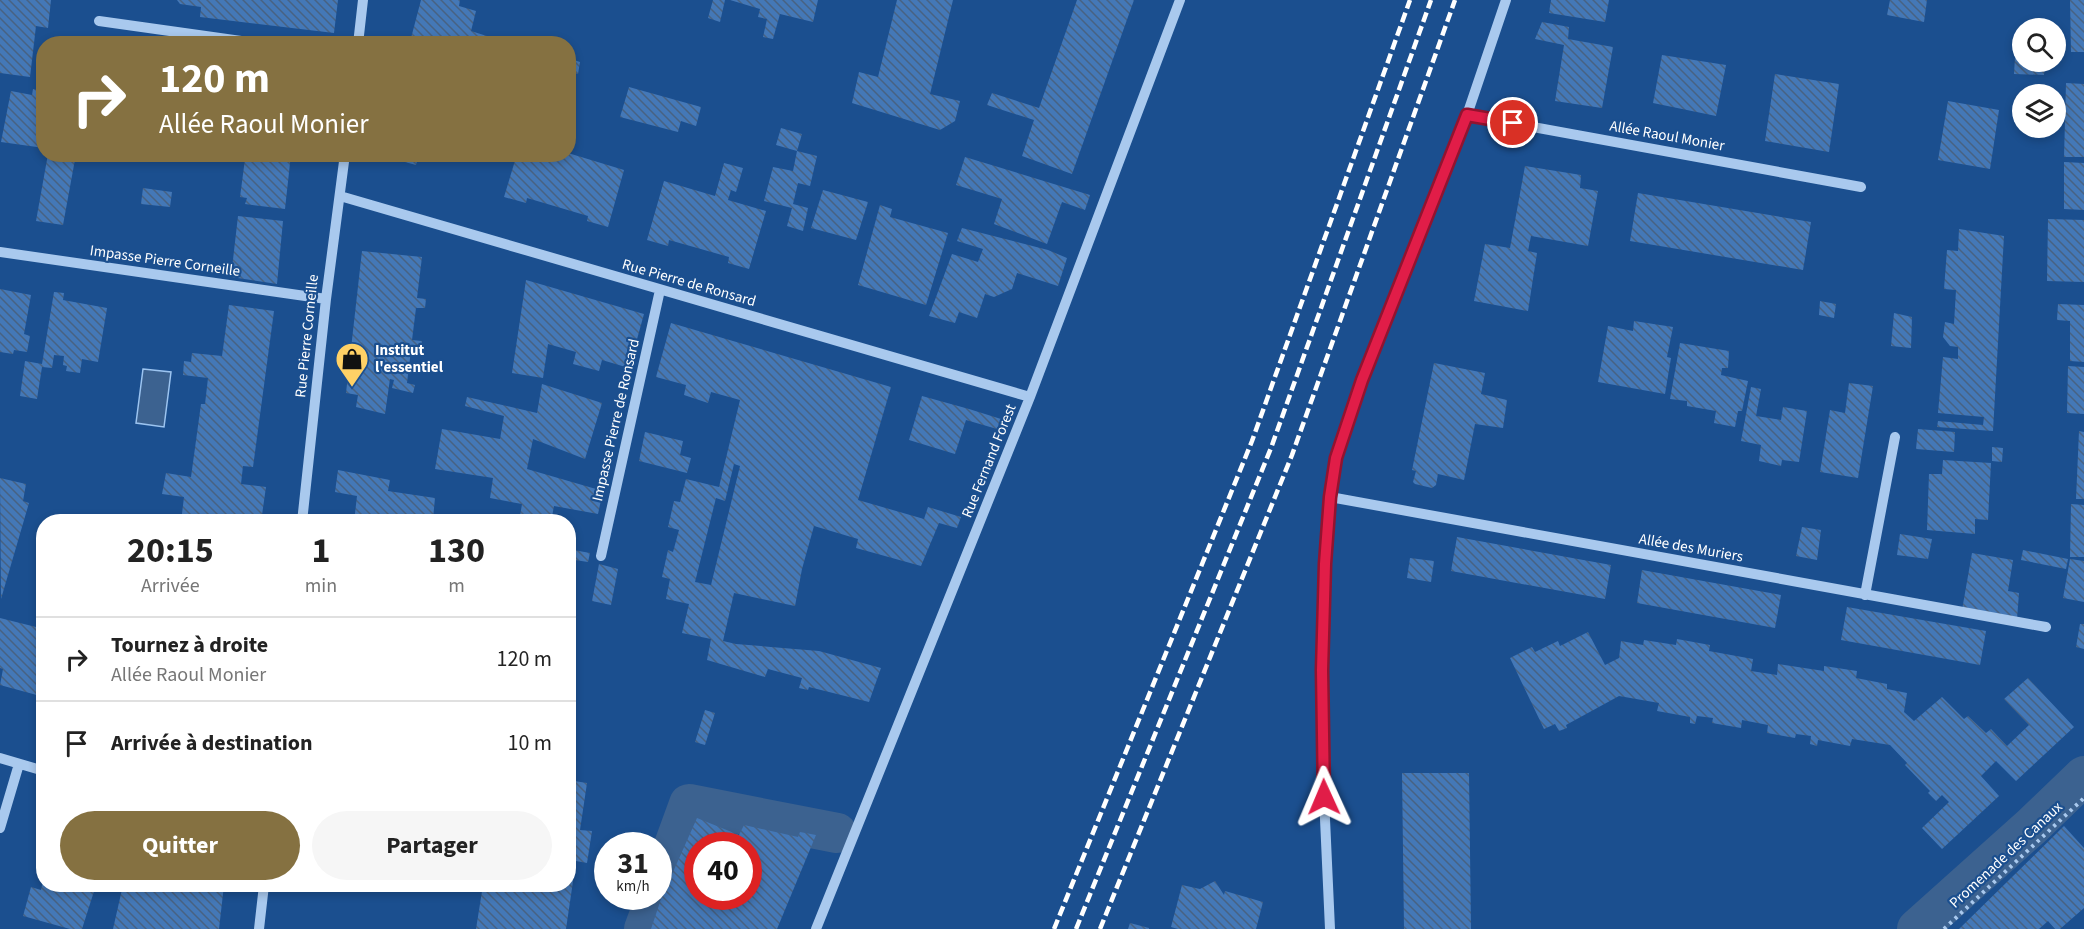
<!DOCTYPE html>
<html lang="fr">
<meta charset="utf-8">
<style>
body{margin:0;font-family:"Source Sans 3",sans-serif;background:#f6f6f6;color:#222;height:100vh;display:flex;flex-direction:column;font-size:22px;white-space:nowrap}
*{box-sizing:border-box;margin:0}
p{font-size:20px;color:#767676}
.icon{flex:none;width:33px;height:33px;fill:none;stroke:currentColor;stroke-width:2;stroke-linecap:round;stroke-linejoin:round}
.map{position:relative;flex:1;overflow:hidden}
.sheet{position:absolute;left:36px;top:514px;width:540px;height:378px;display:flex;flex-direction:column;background:#fff;border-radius:24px;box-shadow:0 3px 9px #0003}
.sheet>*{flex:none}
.top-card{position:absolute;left:36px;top:36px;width:540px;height:126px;border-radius:24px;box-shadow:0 3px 9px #0003;background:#857141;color:#fff;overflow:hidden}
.fabs{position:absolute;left:2012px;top:18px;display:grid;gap:12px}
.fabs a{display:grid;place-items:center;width:54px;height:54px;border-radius:50%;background:#fff;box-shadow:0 3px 9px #0003;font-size:30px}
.speed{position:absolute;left:594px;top:832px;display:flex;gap:12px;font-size:30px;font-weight:700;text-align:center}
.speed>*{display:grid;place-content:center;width:78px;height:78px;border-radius:50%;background:#fff;box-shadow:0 3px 9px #0003;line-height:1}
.speed small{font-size:15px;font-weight:400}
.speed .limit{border:9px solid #d22;background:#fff;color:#111}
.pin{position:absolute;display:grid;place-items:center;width:51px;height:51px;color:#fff;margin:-26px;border:3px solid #fff;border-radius:50%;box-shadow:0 2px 6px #0007}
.me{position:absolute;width:66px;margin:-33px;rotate:359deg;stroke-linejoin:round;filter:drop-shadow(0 0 4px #0008)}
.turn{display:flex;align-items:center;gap:21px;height:126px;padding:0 24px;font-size:27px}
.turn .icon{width:78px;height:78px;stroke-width:2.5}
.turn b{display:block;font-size:42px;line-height:51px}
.eta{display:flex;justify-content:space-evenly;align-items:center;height:102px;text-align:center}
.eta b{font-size:36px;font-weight:700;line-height:42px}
.cta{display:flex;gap:12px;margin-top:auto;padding:12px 24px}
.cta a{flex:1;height:69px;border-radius:36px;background:#857141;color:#fff;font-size:24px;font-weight:700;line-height:69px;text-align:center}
.cta a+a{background:#f6f6f6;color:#222}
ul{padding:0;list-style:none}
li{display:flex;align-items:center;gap:18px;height:84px;padding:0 24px;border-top:2px solid #e0e0e0}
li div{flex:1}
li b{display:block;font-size:22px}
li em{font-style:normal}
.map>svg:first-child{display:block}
.water{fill:#3c6290;stroke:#9cc4f0;stroke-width:1.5}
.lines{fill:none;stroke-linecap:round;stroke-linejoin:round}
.canal{stroke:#3c6290;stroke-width:40}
.building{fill:url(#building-back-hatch);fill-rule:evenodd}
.path{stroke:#a9c9ee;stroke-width:4;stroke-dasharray:3 4.5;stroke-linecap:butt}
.minor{stroke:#a9c9ee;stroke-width:10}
.rail{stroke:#fff;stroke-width:4.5;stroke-dasharray:10 4.5;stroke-linecap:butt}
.route-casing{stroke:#92132f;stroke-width:15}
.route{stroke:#e11d48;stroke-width:10}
.labels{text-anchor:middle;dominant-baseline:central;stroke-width:4.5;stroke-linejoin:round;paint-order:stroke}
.street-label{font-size:15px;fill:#fff;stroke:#1b4f8f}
.poi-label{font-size:15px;font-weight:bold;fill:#fff;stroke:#1b4f8f;text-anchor:start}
</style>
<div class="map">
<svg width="2084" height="929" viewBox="0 0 2084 929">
<defs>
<pattern id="building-back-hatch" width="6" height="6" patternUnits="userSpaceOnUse" patternTransform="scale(1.5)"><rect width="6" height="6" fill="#4478b7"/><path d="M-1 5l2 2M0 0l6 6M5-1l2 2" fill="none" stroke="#486282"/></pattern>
</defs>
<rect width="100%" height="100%" fill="#1b4f8f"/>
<path class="water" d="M 143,369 L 171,372 L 164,427 L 136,423 Z"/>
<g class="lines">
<path class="canal" d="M 658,889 L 689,804 L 837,833
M 644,929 L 656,897
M 1917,929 L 2032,826 L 2084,776"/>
</g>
<path class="building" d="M 0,0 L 51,0 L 48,28 L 36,26 L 30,77 L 0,73 Z
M 177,0 L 338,0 L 334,33 L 200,17 L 201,7 L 180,4 Z
M 421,0 L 460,0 L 459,6 L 476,11 L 471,31 L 490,37 L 488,44 L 410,42 Z
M 713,0 L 725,0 L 720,22 L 708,18 Z
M 730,0 L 818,0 L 813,22 L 780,14 L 773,39 L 763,37 L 767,19 L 758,17 L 760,9 Z
M 897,0 L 953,0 L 930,94 L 960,101 L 955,121 L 940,130 L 852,103 L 859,72 L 878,77 Z
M 1077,0 L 1134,0 L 1072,174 L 1022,156 L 1034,120 L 987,105 L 992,93 L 1039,108 Z
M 1551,0 L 1609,0 L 1605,22 L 1549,13 Z
M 1890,0 L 1927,0 L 1924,22 L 1887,15 Z
M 2070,0 L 2084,0 L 2084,52 L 2071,52 Z
M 1542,22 L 1569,27 L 1568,39 L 1613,47 L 1602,108 L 1555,101 L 1564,45 L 1535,39 Z
M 1662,55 L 1726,65 L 1716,116 L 1653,103 Z
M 2015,57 L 2022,57 L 2022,62 L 2045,62 L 2044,75 L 2014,74 Z
M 568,58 L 580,62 L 578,74 L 568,71 Z
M 1775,74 L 1839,84 L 1829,152 L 1765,141 Z
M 2066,83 L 2084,84 L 2084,157 L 2064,157 Z
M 629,87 L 701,107 L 696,126 L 681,121 L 678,132 L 620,117 Z
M 33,89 L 42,91 L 40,97 L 44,97 L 44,148 L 1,142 L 11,91 L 32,95 Z
M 1948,101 L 1999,110 L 1990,169 L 1938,160 Z
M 781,128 L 802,134 L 797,151 L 776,145 Z
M 797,151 L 817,156 L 810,186 L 798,183 L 793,204 L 808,208 L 803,231 L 787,226 L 792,208 L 764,201 L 773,167 L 793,171 Z
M 568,153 L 624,170 L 608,227 L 587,221 L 588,216 L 527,198 L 526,203 L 504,197 L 517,154 Z
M 48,154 L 76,154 L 63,225 L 36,221 Z
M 100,154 L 126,154 L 125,160 Z
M 225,154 L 291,154 L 285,209 L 245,204 L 247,198 L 240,197 L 245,159 L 225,157 Z
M 391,154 L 419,154 L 416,165 L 390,158 Z
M 965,157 L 1090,195 L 1085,210 L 1062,202 L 1047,244 L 994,224 L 1002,199 L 956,185 Z
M 2064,162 L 2084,163 L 2084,210 L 2064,209 Z
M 724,163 L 743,168 L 736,192 L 731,190 L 728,200 L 766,211 L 749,269 L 728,263 L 729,257 L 669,240 L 668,246 L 647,240 L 664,181 L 715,196 Z
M 1525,166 L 1581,175 L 1580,188 L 1598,191 L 1588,246 L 1531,236 L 1528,251 L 1537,253 L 1528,311 L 1474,301 L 1485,244 L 1510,248 Z
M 143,188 L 172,192 L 170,207 L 141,204 Z
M 823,190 L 868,202 L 856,240 L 811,228 Z
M 1638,193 L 1811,222 L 1803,270 L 1630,241 Z
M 880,205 L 892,209 L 890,217 L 948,233 L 926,305 L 858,285 Z
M 238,216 L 283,221 L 277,284 L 231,277 Z
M 2048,219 L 2084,220 L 2084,282 L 2047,281 Z
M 962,228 L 1048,250 L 1067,258 L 1058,286 L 1017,273 L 1012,289 L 994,297 L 985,294 L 977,318 L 959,312 L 955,323 L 929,316 L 952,254 L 978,262 L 983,249 L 957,241 Z
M 1959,229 L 2004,236 L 1993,431 L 1937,427 L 1938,421 L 1983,425 L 1984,417 L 1938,413 L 1943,357 L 1958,359 L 1958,347 L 1950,346 L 1943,337 L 1945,322 L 1954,324 L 1956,290 L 1944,289 L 1947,250 L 1958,251 Z
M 362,251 L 422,257 L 417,298 L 426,299 L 425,308 L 416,308 L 412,340 L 422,341 L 421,351 L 411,350 L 407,383 L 415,385 L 413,393 L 392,388 L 394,380 L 390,379 L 385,414 L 356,407 L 358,395 L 346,393 Z
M 526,280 L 644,314 L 629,368 L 602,360 L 599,371 L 573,364 L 576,352 L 548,344 L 543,378 L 512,373 Z
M 0,289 L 31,295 L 24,334 L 30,336 L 27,352 L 14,350 L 13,354 L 0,352 Z
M 54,292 L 64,293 L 63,300 L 107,308 L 98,362 L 82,359 L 80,373 L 66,371 L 67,366 L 63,365 L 64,356 L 54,355 L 52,368 L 42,367 L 37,399 L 20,396 L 25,361 L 42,364 Z
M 1820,301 L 1836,304 L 1834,318 L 1819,315 Z
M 2058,304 L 2084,305 L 2084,362 L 2070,361 L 2070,321 L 2057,320 Z
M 229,305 L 274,311 L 253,467 L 243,466 L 241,484 L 266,487 L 261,522 L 181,522 L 184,497 L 162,494 L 166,473 L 191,477 L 201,404 L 205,404 L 208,378 L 183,375 L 184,361 L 191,362 L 192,353 L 222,356 Z
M 1894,313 L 1912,317 L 1911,348 L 1891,346 Z
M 1634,321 L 1673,327 L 1667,357 L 1671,358 L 1665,394 L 1598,382 L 1608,326 L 1633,331 Z
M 671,323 L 891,387 L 858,500 L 924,519 L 928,507 L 961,517 L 957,528 L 939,523 L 921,566 L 856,548 L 858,539 L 814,526 L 802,569 L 795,606 L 734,593 L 723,641 L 736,644 L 819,651 L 881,668 L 869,702 L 809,687 L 808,690 L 799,688 L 802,678 L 768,669 L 765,677 L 707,660 L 711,639 L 682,633 L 689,604 L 666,599 L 670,579 L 662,577 L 668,550 L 673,552 L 679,530 L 668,527 L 674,501 L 680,502 L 686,479 L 719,487 L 740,400 L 711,392 L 708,403 L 684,395 L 686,385 L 656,377 ZM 734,464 L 740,466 L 711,585 L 695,582 L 716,498 L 725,501 Z
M 1680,343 L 1729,351 L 1728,368 L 1722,368 L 1721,375 L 1748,381 L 1742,411 L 1738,411 L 1735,427 L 1714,423 L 1716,411 L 1687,406 L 1687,401 L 1670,399 Z
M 1434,363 L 1485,373 L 1481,394 L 1507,400 L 1503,428 L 1475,424 L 1464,480 L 1438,474 L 1436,485 L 1432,488 L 1415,484 L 1413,482 L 1416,471 L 1412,470 Z
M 2068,366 L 2084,367 L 2084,414 L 2067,413 Z
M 1849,383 L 1873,386 L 1858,478 L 1820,472 L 1830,410 L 1845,413 Z
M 542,384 L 602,403 L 585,459 L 533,439 L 527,469 L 603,491 L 598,514 L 554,506 L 551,522 L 519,522 L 522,504 L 490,498 L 493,478 L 435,469 L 442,429 L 500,439 L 504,416 L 465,406 L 467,397 L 537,413 Z
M 1751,387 L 1761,389 L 1756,416 L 1781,420 L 1783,407 L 1807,411 L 1799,462 L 1782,460 L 1781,466 L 1759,461 L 1761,445 L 1741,441 Z
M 922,396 L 969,409 L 1001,419 L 997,429 L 966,420 L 955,454 L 909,440 Z
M 1918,429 L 1955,432 L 1954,452 L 1916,449 Z
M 2079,431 L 2084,432 L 2084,499 L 2076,499 Z
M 645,432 L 683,441 L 680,455 L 691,458 L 687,473 L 639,461 Z
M 1992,447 L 2003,448 L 2002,462 L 1992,461 Z
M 1943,460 L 1991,463 L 1988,520 L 1975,519 L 1975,534 L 1927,530 L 1929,474 L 1942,474 Z
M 338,470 L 390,480 L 388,491 L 435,498 L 433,519 L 442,522 L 354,522 L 357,496 L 335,492 Z
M 0,478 L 26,484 L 23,501 L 29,503 L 1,599 Z
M 2071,504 L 2084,505 L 2084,557 L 2070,557 Z
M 1802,527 L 1821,530 L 1817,560 L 1796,556 Z
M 1900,534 L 1932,539 L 1928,559 L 1897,555 Z
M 1457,537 L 1611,565 L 1605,599 L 1451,571 Z
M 568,549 L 590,553 L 588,562 L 568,559 Z
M 2023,550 L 2068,559 L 2066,569 L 2021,560 Z
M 1972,553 L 2013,560 L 2008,591 L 2019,593 L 2017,619 L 1962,610 Z
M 1410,558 L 1434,561 L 1431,582 L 1407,578 Z
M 2070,559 L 2084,561 L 2084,602 L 2063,598 Z
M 599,564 L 618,569 L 611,605 L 592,601 Z
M 1642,570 L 1781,595 L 1775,628 L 1637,603 Z
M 1847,607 L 1986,631 L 1980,665 L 1841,640 Z
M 0,618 L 44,629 L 44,697 L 0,685 L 3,669 L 0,668 Z
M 2080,624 L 2084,624 L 2084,649 L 2076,647 Z
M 1588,632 L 1605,665 L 1619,658 L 1621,641 L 1643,645 L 1644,640 L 1676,645 L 1677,639 L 1710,645 L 1709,651 L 1753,659 L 1751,671 L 1777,675 L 1778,664 L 1824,671 L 1824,666 L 1857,671 L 1856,678 L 1887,684 L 1887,689 L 1907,693 L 1904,712 L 1914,721 L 1942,697 L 1964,719 L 1968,716 L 1986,733 L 1991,729 L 2007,746 L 2029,725 L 2004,699 L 2028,678 L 2074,727 L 2016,781 L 1996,761 L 1981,776 L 1999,796 L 1942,849 L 1922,828 L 1949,802 L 1942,795 L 1936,801 L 1928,793 L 1930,791 L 1905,765 L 1907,763 L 1890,745 L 1852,739 L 1850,746 L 1818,740 L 1817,746 L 1810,744 L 1811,736 L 1796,734 L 1795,738 L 1767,733 L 1768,725 L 1742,720 L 1741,728 L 1712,723 L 1713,718 L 1697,716 L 1695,724 L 1690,723 L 1690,717 L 1657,711 L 1659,703 L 1619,696 L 1566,725 L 1567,728 L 1559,731 L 1555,724 L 1544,729 L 1510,658 L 1532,647 L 1535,652 L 1558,641 L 1560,646 Z
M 568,656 L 575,657 L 570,687 L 568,687 Z
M 705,710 L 715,713 L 705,745 L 695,742 Z
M 1402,773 L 1469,773 L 1471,929 L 1404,929 Z
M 568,780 L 587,783 L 580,830 L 592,831 L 587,863 L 576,861 L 566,929 L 476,929 L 483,885 L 568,885 Z
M 697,818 L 739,835 L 744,825 L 798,837 L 800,832 L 816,835 L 777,929 L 651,929 L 661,899 ZM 698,846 L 748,846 L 748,897 L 698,897 Z
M 2064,826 L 2084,848 L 2084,908 L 2060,929 L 2055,929 L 2048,921 L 2039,929 L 1959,929 Z
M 1215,881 L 1224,895 L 1225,891 L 1263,902 L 1256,929 L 1178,929 L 1171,927 L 1182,885 L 1200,889 Z
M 42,885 L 96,885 L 82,929 L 70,929 L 23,916 L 31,887 L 41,890 Z
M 123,885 L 224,885 L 219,929 L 113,929 Z
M 1130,923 L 1149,928 L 1149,929 L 1128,929 Z"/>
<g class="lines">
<path class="path" d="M 1944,929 L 2084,798"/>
<path class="minor" d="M 99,21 L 262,44
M 358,44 L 363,0
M 1467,115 L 1861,187
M 340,196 L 1030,397
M 0,252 L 326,299
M 1330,497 L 2046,627
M 302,522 L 326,299 L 345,154
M 601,556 L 660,290
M 1865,595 L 1895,437
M 0,758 L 44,771
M 0,828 L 19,764
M 259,929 L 264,885
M 816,929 L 1030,397 L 1180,0
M 1330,929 L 1324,797 L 1322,670 L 1325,564 L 1330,497 L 1336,458 L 1362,380 L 1467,115 L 1506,0"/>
<path class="rail" d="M 1054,929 L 1252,441 L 1410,0
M 1076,929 L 1271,448 L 1431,0
M 1100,929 L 1292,455 L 1455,0"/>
</g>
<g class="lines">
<g class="route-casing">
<path id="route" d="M 1324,797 L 1322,670 L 1325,564 L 1330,497 L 1336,458 L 1362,380 L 1467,115 L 1513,123"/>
</g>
<use href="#route" class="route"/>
</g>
<defs>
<g id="shop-pin" transform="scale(1.725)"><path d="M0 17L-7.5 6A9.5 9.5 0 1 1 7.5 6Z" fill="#ffd166" stroke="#1b4f8f"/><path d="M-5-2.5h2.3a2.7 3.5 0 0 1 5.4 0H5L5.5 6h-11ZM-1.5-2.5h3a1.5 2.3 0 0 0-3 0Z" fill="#111"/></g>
</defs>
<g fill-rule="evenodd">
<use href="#shop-pin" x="352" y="359"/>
</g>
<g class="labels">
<g class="street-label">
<text transform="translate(1667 136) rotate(10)">Allée Raoul Monier</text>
<text transform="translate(165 261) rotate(8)">Impasse Pierre Corneille</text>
<text transform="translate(689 283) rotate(16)">Rue Pierre de Ronsard</text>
<text transform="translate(307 336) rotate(-84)">Rue Pierre Corneille</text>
<text transform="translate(616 420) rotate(-77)">Impasse Pierre de Ronsard</text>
<text transform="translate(989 461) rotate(-68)">Rue Fernand Forest</text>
<text transform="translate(1691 548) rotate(10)">Allée des Muriers</text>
<text transform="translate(2006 855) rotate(-43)">Promenade des Canaux</text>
</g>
<g class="poi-label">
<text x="375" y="350">Institut<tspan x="375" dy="17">l'essentiel</tspan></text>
</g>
</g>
</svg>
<div class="fabs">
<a><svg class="icon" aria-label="search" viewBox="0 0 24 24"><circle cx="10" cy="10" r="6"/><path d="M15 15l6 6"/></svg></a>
<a><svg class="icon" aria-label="layers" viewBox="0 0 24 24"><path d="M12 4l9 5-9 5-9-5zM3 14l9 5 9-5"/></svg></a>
</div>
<div class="speed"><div>31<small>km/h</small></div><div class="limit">40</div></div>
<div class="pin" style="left:1513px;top:123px;background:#d93025"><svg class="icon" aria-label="arrive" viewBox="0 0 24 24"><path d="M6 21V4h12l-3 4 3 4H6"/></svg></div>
<svg class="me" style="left:1324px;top:797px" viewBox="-20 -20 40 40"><path d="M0-17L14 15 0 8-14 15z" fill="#e11d48" stroke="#fff" stroke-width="4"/></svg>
<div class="top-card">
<div class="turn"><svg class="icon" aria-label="right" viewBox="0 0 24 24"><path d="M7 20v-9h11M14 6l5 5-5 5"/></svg><div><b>120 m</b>Allée Raoul Monier</div></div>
</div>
<section class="sheet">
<div class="eta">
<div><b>20:15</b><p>Arrivée</p></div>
<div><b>1</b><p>min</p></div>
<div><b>130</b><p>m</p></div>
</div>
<ul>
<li><svg class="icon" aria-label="right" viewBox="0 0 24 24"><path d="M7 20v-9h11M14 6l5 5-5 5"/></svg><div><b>Tournez à droite</b><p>Allée Raoul Monier</p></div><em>120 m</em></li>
<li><svg class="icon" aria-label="arrive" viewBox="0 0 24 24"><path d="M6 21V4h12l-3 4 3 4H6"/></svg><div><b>Arrivée à destination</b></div><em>10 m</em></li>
</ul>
<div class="cta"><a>Quitter</a><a>Partager</a></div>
</section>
</div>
